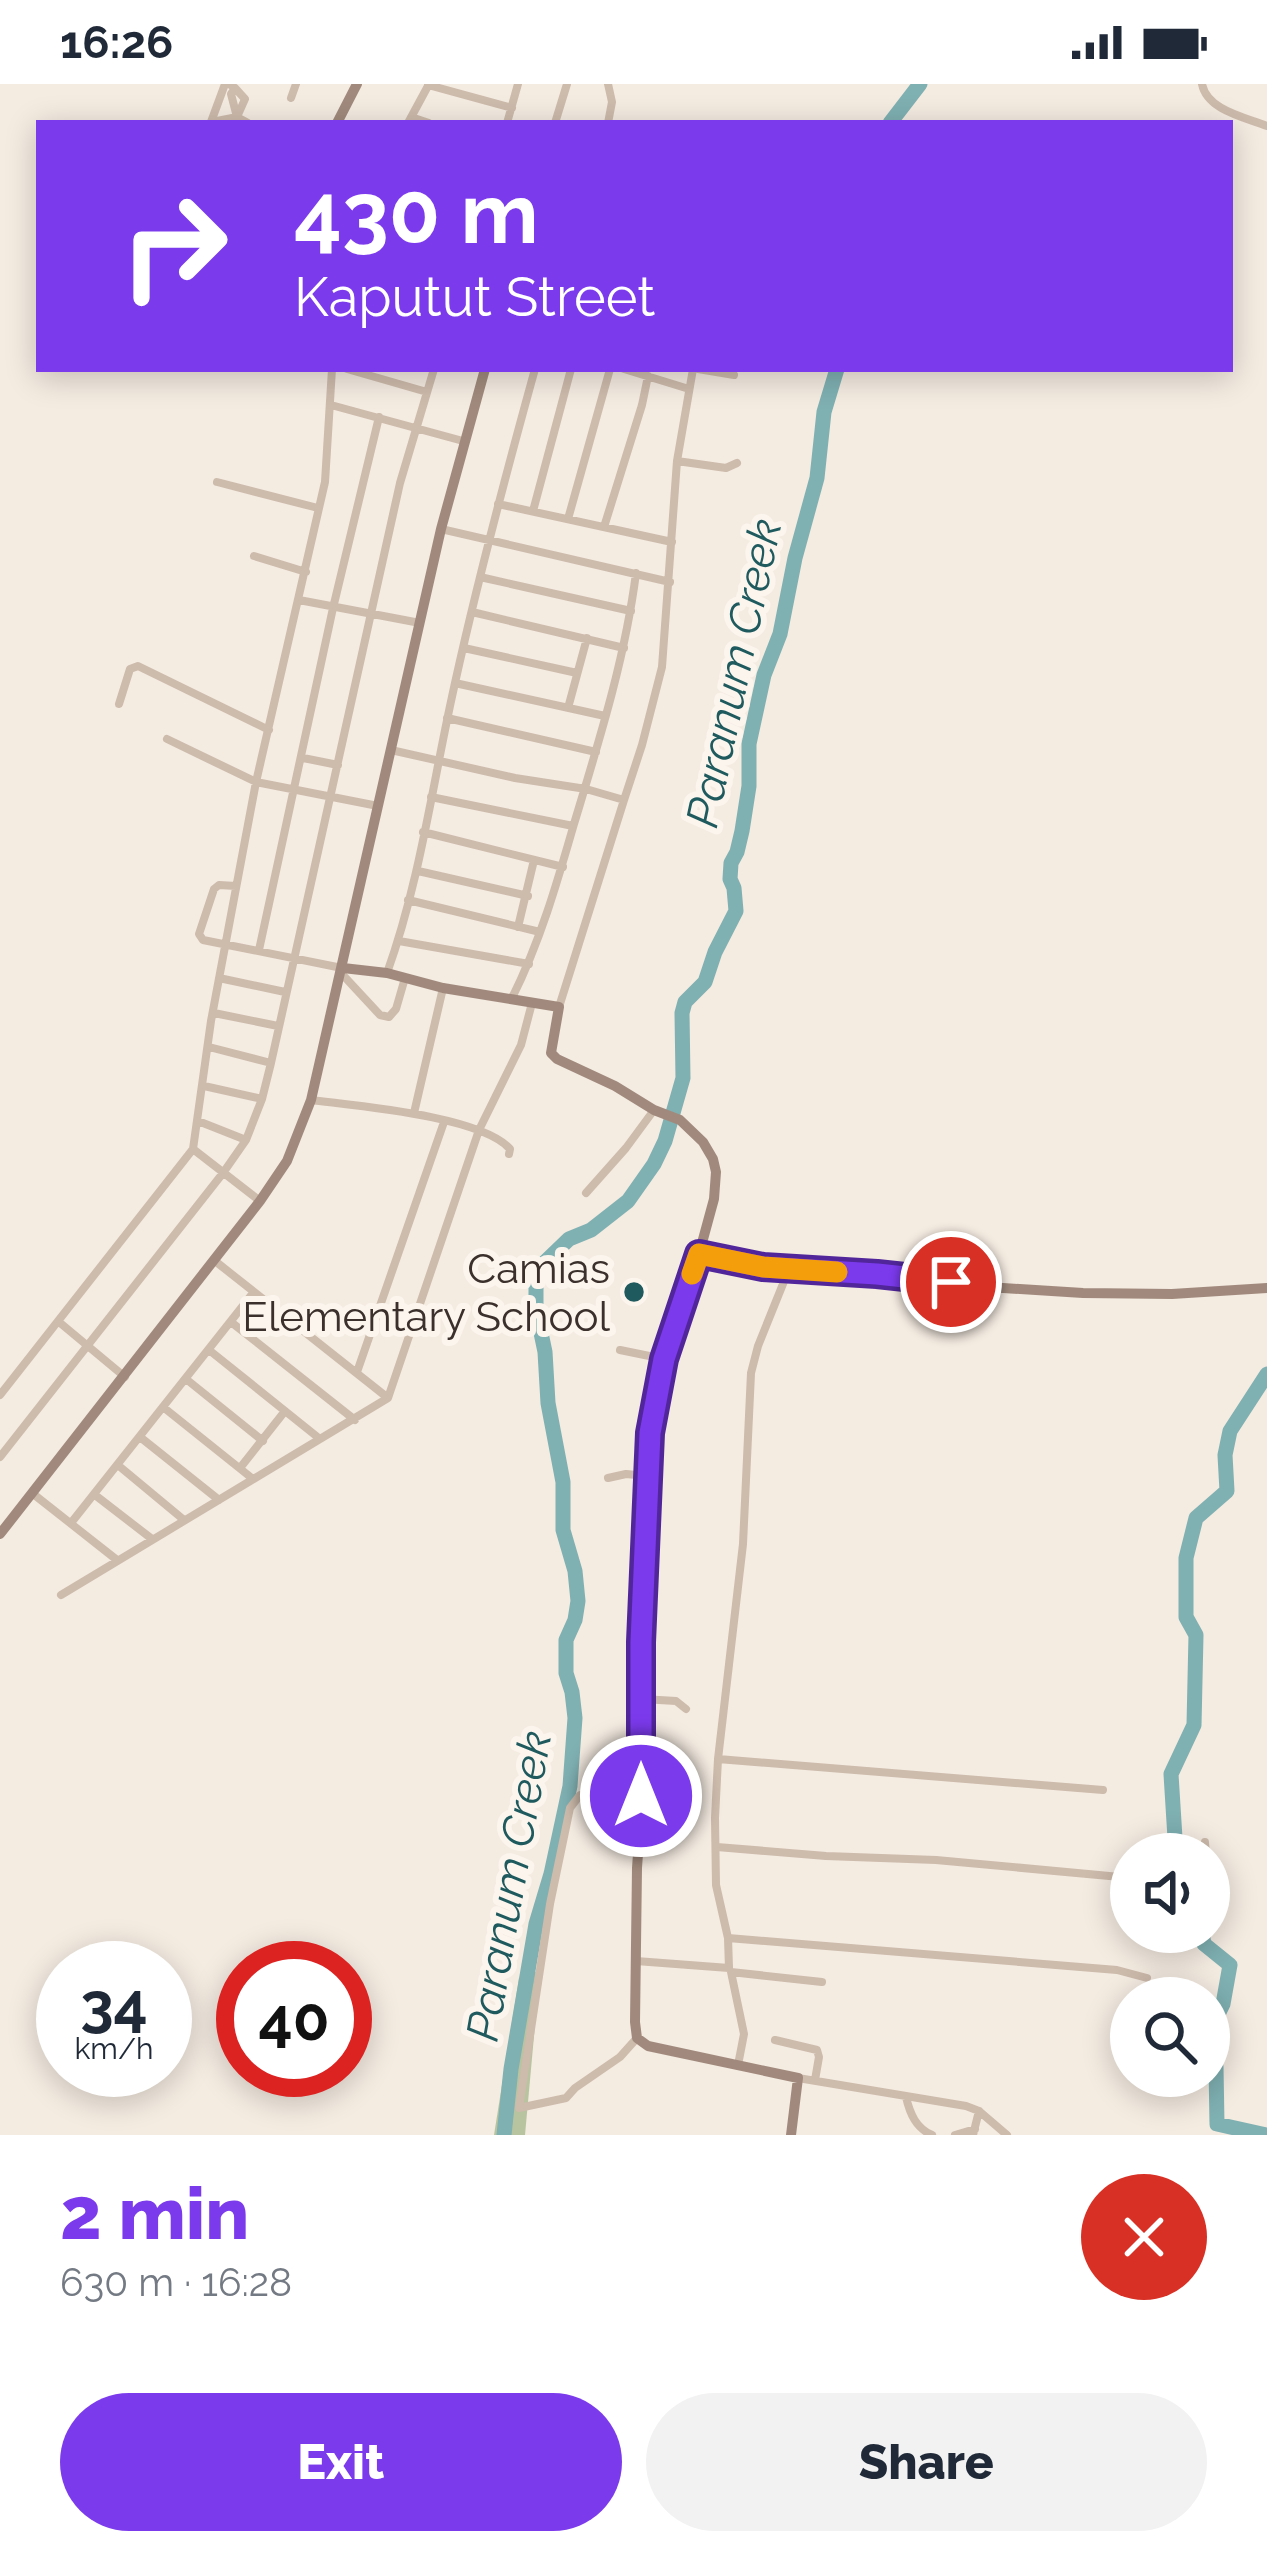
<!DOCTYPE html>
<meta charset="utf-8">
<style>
body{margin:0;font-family:Raleway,sans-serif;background:#f2f2f3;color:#1f2937;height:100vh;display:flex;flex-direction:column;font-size:45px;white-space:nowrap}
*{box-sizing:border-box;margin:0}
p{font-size:39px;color:#747a83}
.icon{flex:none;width:66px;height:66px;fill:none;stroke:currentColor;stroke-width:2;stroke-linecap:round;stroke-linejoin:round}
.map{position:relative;height:2051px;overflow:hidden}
.panel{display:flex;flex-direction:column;background:#fff;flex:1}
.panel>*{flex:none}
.top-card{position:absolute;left:36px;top:36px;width:1197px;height:252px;border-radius:0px;box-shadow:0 6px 30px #0003;background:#7c3aed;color:#fff;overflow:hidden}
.fabs{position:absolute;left:1110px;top:1749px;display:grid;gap:24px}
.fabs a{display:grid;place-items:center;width:120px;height:120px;border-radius:50%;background:#fff;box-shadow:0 6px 30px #0003;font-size:60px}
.speed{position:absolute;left:36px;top:1857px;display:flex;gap:24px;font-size:60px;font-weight:700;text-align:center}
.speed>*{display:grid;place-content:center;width:156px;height:156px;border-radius:50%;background:#fff;box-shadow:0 6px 30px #0003;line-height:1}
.speed small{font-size:30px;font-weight:400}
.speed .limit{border:18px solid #d22;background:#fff;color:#111}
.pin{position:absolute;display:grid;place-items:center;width:102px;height:102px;color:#fff;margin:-51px;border:6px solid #fff;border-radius:50%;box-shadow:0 3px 12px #0007}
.me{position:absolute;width:132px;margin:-66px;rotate:0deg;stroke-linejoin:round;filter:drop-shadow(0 0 9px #0008)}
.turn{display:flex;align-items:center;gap:42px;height:252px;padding:0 60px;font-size:54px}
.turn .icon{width:156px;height:156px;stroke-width:2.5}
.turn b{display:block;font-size:84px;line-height:102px}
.round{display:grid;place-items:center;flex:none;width:126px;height:126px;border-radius:63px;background:#f2f2f3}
.head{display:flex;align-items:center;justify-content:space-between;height:204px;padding:0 60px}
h1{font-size:72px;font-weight:800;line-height:90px;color:#7c3aed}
.button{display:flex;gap:24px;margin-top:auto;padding:24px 60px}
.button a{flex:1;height:138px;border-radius:72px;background:#7c3aed;color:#fff;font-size:48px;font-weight:800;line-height:138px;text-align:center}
.button a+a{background:#f2f2f3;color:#1f2937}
.status{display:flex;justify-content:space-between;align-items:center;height:84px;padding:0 60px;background:#fff;direction:ltr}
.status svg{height:33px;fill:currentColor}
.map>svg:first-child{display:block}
.green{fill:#b8c4a0}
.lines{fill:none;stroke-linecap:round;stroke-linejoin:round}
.river{stroke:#7fb0b2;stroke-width:15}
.street{stroke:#cdbbac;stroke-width:8}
.secondary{stroke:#a18a7d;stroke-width:10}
.route-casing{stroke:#51269a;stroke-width:30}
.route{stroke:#7c3aed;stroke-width:21}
.slow{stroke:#f59e0b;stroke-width:21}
.poi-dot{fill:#1f5a5e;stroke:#fbf5ee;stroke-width:4.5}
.labels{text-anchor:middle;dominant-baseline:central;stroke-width:12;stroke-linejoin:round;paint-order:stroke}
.poi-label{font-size:42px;fill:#3b302b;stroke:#fbf5ee;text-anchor:end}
.water-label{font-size:45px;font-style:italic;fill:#1f5a5e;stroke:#fbf5ee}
</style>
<div class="status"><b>16:26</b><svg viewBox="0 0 49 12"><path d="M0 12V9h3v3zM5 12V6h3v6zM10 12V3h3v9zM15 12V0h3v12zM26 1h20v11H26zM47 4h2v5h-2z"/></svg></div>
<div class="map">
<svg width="1267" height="2051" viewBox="0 0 1267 2051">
<rect width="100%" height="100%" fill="#f4ebe1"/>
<path class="green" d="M 540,1886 L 525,2051 L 494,2051 L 519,1894 Z"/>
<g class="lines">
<path class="river" d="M 890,39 L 920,0
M 1176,1770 L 1171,1690 L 1194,1641 L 1196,1551 L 1186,1533 L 1186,1474 L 1196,1434 L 1227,1407 L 1225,1371 L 1230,1347 L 1267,1290
M 1202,1848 L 1204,1860 L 1230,1881 L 1223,1920 L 1209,1949
M 1209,1952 L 1216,1983 L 1217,2040 L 1266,2051
M 504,2051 L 511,1985 L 536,1840 L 551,1790 L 570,1702 L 575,1634 L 572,1608 L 566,1589 L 566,1556 L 575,1536 L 578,1517 L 575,1487 L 563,1446 L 563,1398 L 548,1319 L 545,1268 L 536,1225 L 536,1194 L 542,1181 L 569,1155 L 591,1146 L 628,1117 L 654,1080 L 665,1057 L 683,994 L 682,929 L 685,918 L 705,898 L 715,868 L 736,827 L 734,804 L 730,795 L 731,779 L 737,768 L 742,747 L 749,702 L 749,660 L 764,591 L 780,550 L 795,474 L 817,394 L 824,328 L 837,285"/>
<path class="street" d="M 229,0 L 235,4 L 231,10 L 237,33 L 248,39
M 1202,0 C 1207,26 1244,33 1267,42
M 428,1 L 512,24
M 291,14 L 296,0
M 411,33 L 429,39
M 211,38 L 225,0
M 212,38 L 237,33 L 245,15 L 235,4
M 408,39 L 429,0
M 507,39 L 518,0
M 555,39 L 567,0
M 608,39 L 612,18 L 608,0
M 347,285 L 427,308
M 624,285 L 689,305
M 698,285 L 734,291
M 331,321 L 463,357
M 677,377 L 726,384 L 737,379
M 217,398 L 318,424
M 498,420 L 672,458
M 533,427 L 571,285
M 568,435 L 610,285
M 604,443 L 642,321 L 648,292
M 441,445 L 670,498
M 254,472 L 306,488
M 480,493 L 631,527
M 299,516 L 420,539
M 472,528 L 624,564
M 464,564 L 577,589
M 455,599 L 605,632
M 119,620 L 130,585 L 138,582 L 269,646
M 568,624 L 587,554
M 447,634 L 596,668
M 167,655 L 256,698 L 378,722
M 391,666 L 515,694 L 586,705 L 624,716 L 559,923
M 303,674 L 338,681
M 431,713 L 573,742
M 624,716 L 642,661 L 662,583 L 677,377 L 693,285
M 423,748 L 563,783
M 418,787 L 528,812
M 236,802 L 219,801 L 214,805 L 199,850 L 203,856 L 342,884
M 408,816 L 540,848
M 518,843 L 534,776
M 399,857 L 529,880
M 259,866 L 333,524 L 379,333
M 341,889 L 380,931 L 389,933 L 396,925 L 405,894
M 387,889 C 418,803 431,711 450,622 C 474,509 504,397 535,285
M 219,894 L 285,908
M 512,914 C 540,858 557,799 574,740 C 599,657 625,575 636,489
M 214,929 L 278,942
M 209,963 L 271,979
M 204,1002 L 262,1015
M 311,1016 C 357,1022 481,1032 510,1065 L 509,1070
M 414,1029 L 443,904
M 198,1037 L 246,1056
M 193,1065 L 260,1117
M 586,1109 L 626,1064 L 654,1026
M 215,1177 L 388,1314
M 59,1238 L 125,1293
M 231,1238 L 355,1336
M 209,1266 L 320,1355
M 620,1266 L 664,1275
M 357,1288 L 444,1038
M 186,1295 L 263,1357
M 0,1311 L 193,1065 L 211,937 L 256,698 L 325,398 L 332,285
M 163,1323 L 253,1395
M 140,1353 L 219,1416
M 0,1373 L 223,1089 L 246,1056 L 262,1015 L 271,979 L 400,399 L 434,285
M 119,1382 L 184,1436
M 240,1384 L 285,1327
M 608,1394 L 626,1390 L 647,1392
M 32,1409 L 117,1476
M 95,1411 L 152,1455
M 71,1439 L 253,1209
M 61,1511 L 388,1314 L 479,1046 L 521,961 L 532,919
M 642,1615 L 676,1617 L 686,1625
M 718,1675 L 1103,1706
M 1205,1758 L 1206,1770
M 717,1763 L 826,1772 L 936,1776 L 1131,1794
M 1209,1777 L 1215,1801 L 1209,1810
M 728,1854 L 716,1801 L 715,1734 L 718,1675 L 743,1460 L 751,1289 L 758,1262 L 789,1185
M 636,1877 L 729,1884 L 728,1854 L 1117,1886 L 1147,1894
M 637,1954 L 620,1973 L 575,2004 L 566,2014 L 519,2024 L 550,1820 L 570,1724 L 580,1711 L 642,1712
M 775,1956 L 817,1966 L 819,1973 L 815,1996
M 738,1981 L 744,1950 L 731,1888 L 822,1898
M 798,1994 L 966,2022 L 979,2027 L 1007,2051
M 906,2013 C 910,2030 916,2044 932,2051
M 955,2051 L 975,2045
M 973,2051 L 979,2027"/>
<path class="secondary" d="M 337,39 L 357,0
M 343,884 L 387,889 L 443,904 L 559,923 L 551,969 L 557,975 L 615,1002 L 654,1026 L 680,1036 L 703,1058 L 713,1075 L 716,1088 L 714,1115 L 699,1170
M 0,1450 L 260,1117 L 287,1077 L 311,1016 L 441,445 L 485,285
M 791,2051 L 798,1994 L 648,1962 L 637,1954 L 635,1938 L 637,1784 L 642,1712 L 641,1558 L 650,1349 L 664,1275 L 699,1170 L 763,1183 L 877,1190 L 988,1203 L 1083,1209 L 1172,1210 L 1267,1204"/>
</g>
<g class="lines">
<g class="route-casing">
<path id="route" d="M 641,1712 L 641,1558 L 650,1349 L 664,1275 L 699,1170 L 763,1183 L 877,1190 L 951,1198"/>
</g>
<use href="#route" class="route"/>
<path class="slow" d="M 692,1190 L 699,1170 L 763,1183 L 837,1188"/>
</g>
<circle class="poi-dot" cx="634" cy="1208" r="12"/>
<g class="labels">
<g class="poi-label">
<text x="610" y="1184">Camias<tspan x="610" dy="48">Elementary School</tspan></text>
</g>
<g class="water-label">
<text transform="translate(734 589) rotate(-78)">Paranum Creek</text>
<text transform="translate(509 1802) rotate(-80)">Paranum Creek</text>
</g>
</g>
</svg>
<div class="fabs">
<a><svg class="icon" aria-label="sound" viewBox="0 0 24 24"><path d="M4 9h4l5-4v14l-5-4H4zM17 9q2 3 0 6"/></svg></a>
<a><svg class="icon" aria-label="search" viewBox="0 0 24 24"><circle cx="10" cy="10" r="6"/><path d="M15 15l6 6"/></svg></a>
</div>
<div class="speed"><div>34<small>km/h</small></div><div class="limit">40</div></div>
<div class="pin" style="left:951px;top:1198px;background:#d93025"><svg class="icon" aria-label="arrive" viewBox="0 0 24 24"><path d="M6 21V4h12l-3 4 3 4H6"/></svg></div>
<svg class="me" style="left:641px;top:1712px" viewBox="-20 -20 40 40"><circle r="17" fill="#7c3aed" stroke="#fff" stroke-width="3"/><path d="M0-11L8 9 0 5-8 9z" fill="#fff"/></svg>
<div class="top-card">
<div class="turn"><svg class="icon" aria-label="right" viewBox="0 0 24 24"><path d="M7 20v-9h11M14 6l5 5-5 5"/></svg><div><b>430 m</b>Kaputut Street</div></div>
</div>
</div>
<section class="panel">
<div class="head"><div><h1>2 min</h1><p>630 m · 16:28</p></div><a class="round" style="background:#d93025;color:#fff"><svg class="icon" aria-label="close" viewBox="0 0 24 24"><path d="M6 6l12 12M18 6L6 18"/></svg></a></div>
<div class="button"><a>Exit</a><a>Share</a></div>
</section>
